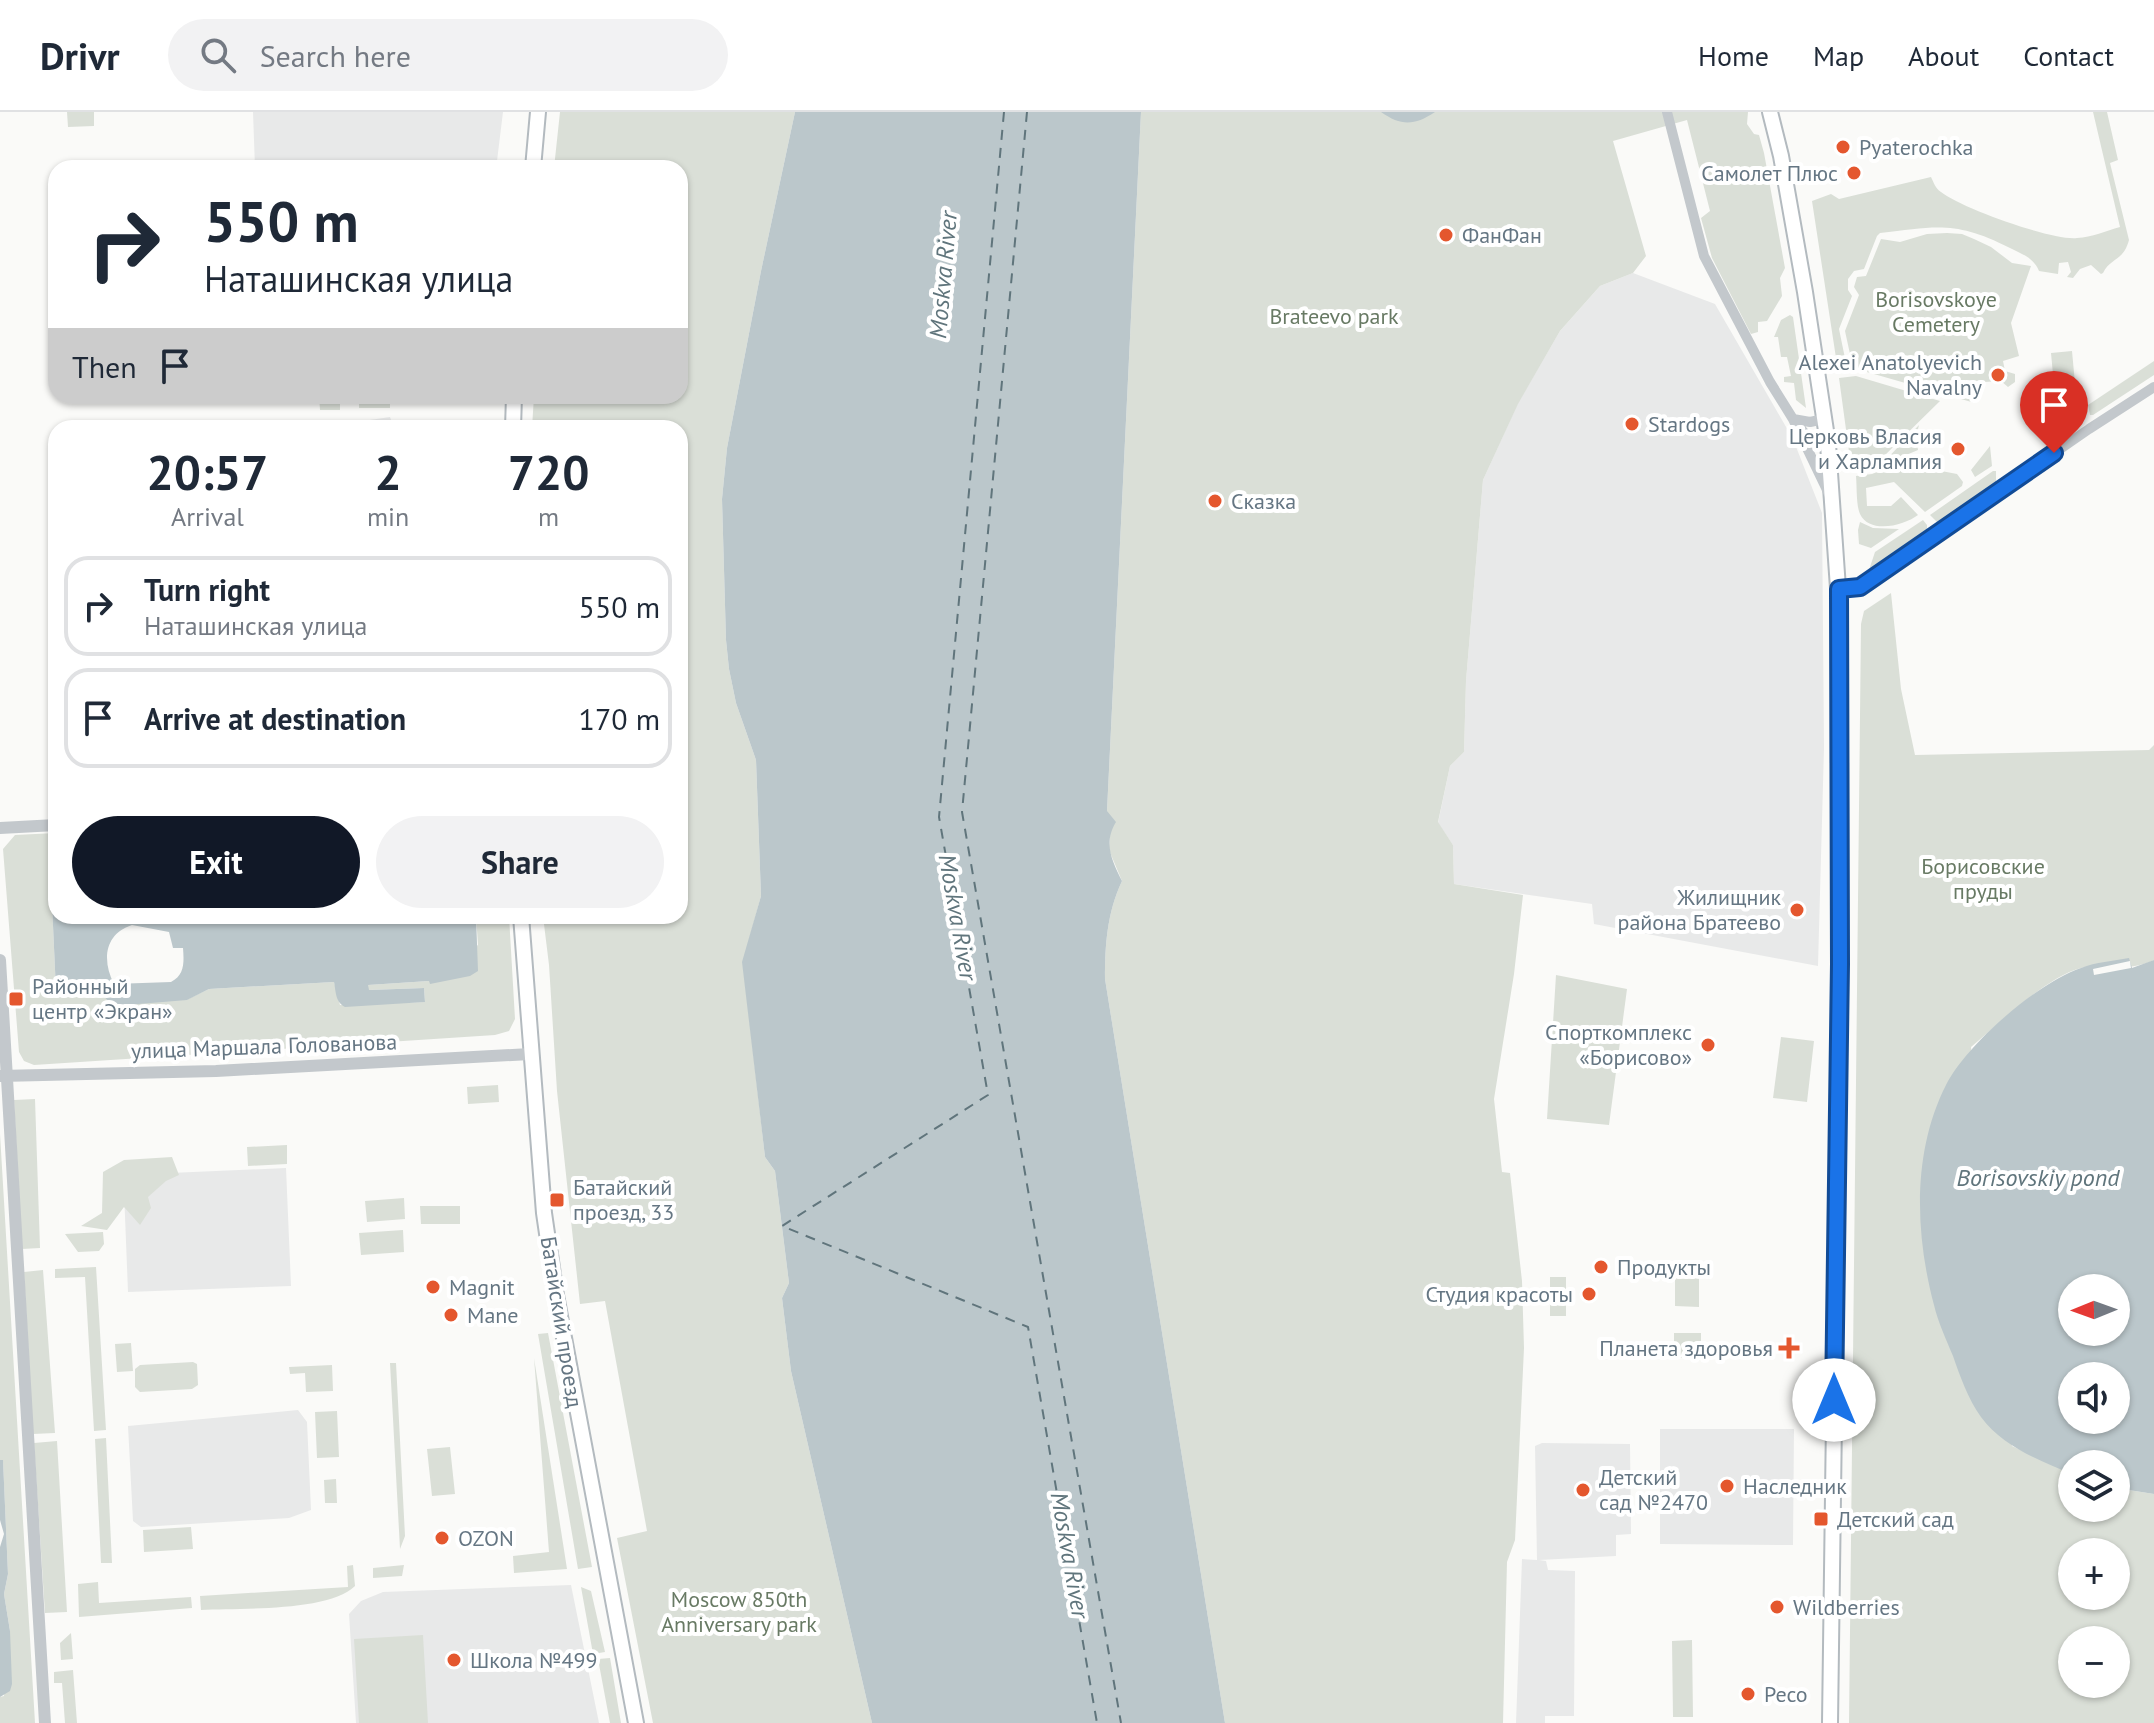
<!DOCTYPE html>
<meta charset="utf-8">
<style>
body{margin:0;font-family:"PT Sans",sans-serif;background:#f2f2f3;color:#1f2937;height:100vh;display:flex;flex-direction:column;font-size:30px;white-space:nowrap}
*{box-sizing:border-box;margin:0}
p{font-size:26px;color:#747a83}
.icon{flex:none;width:44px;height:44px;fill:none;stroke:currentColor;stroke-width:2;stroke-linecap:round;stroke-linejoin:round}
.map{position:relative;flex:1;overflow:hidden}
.drawer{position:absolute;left:48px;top:308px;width:640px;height:504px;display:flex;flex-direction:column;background:#fff;border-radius:24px;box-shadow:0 2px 6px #0004}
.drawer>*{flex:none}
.top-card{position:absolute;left:48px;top:48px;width:640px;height:244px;border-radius:24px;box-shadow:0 2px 6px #0004;background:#fff;color:#1f2937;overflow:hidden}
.needle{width:52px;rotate:269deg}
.tools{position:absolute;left:2058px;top:1162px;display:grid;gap:16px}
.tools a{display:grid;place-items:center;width:72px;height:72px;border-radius:50%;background:#fff;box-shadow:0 2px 6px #0004;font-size:40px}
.pin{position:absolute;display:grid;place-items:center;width:68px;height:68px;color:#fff;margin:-82px -34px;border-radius:50% 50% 50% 0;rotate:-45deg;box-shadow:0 0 8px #0007}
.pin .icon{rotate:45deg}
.me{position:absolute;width:88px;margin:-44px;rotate:0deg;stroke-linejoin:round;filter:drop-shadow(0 0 6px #0008)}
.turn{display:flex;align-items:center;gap:28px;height:168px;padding:0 24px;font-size:36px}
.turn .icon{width:104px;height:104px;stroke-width:2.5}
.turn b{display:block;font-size:56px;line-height:68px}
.then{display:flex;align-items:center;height:76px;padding:0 24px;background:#0003;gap:16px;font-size:30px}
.eta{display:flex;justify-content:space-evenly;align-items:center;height:136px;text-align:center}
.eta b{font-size:48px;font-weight:700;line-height:56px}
.primary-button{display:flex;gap:16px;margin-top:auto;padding:16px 24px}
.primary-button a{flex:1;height:92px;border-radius:48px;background:#111827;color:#fff;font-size:32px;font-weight:700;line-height:92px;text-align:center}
.primary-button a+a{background:#f2f2f3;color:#1f2937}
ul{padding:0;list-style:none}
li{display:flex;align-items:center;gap:24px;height:100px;margin:0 16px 12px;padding:0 8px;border:4px solid #e0e1e3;border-radius:24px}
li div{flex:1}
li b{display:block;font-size:30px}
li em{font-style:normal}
header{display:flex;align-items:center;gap:48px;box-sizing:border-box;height:112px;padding:0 40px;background:#fff;border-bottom:2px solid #e0e1e3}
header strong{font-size:38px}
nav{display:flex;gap:44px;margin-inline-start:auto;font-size:28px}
.search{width:560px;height:72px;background:#f2f2f3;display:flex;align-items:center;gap:20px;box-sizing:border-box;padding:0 28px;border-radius:44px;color:#747a83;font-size:30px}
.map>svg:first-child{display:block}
.built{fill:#e8e9e9}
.green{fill:#dadfd7;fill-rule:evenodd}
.water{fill:#bbc7cb;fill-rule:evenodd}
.pier{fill:#fafaf8}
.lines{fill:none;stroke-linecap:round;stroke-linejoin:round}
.ferry{stroke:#60757c;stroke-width:2;stroke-dasharray:10 8;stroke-linecap:butt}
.secondary-casing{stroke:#b3babf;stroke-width:18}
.minor{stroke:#c3c8cc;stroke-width:10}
.tertiary{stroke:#c3c8cc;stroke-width:12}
.secondary{stroke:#fff;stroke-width:14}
.route-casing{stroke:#114b97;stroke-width:20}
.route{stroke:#1a73e8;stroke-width:14}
.poi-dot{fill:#e4572e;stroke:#fff;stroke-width:3}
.labels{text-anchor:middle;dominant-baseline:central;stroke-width:8;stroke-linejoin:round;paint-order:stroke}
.poi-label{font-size:22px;fill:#657683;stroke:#fff;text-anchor:start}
.park-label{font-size:22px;fill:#687a64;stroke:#fff}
.street-label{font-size:22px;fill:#657683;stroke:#fff}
.water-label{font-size:24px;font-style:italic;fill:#60757c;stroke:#fff}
</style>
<header>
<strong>Drivr</strong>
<div class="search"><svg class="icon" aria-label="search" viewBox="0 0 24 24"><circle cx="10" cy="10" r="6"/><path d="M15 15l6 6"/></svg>Search here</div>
<nav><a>Home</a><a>Map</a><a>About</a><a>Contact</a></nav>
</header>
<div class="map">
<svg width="2154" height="1611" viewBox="0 0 2154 1611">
<rect width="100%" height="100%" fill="#fafaf8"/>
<path class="built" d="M 253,0 L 503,0 L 497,49 L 436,50 L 435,56 L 255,56 Z
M 1633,161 L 1715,192 L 1793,327 L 1822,401 L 1824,636 L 1818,854 L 1594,812 L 1592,792 L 1454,772 L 1453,733 L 1438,711 L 1450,654 L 1464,640 L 1466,569 L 1483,368 L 1518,291 L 1560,219 L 1600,174 Z
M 390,305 L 394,316 L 357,316 L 363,309 Z
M 286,1056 L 291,1174 L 128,1180 L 124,1079 L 147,1062 Z
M 298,1298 L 307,1310 L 311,1398 L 289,1406 L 141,1415 L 133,1409 L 128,1314 Z
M 1660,1317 L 1794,1317 L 1793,1433 L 1660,1432 Z
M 1542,1331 L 1630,1332 L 1631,1422 L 1616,1423 L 1616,1444 L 1539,1448 L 1546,1449 L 1548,1458 L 1575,1459 L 1574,1604 L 1545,1604 L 1545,1611 L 1516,1611 L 1522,1447 L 1537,1448 L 1535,1334 Z
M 571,1473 L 599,1611 L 356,1611 L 349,1502 L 361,1489 L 383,1480 Z"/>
<path class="green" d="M 67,0 L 94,0 L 94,14 L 68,15 Z
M 560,0 L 795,0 L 761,159 L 727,336 L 722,387 L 726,528 L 729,557 L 736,591 L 756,648 L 761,784 L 743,850 L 765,1045 L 775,1059 L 789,1171 L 782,1186 L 791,1259 L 872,1611 L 653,1611 L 617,1426 L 647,1419 L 605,1189 L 580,1192 L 557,979 L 549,853 L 543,804 L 680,804 L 680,316 L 532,316 L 534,284 L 680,284 L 680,56 L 554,56 Z
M 1141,0 L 1748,0 L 1747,12 L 1754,22 L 1759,23 L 1764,41 L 1785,156 L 1780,166 L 1782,184 L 1767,209 L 1758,210 L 1758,220 L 1751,222 L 1712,146 L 1701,106 L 1710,99 L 1687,8 L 1613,29 L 1646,144 L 1633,161 L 1600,174 L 1560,219 L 1518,292 L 1483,368 L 1466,569 L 1464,640 L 1450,654 L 1438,710 L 1453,733 L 1454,772 L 1523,783 L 1514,862 L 1494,987 L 1502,1060 L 1510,1061 L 1522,1169 L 1524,1236 L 1515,1428 L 1507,1450 L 1503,1611 L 1225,1611 L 1105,867 C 1105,833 1107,801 1122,769 L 1109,738 L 1110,720 L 1107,699 Z
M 2093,0 L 2107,0 L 2118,48 L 2110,51 L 2129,128 C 2123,150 2111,145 2103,161 L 2101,162 L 2091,153 L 2080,157 L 2073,166 L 2067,165 L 2071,160 L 2068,150 L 2059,151 L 2058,162 L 2039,159 C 2034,146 2022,142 2010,136 C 1957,109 1938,114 1880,121 L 1877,124 L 1864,157 L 1854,159 L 1848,167 L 1848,178 L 1852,184 L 1839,217 L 1847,256 L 1838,259 L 1812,89 L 1831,82 L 1839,87 L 1931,65 C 1934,71 1935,76 1941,80 C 1961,96 2053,129 2077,126 C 2092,125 2106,119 2120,115 Z
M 1947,121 L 1962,122 L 1974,127 L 1991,135 L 2012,151 L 2031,154 L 2011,211 L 2019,244 L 2003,249 L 2005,259 L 2015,262 L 2015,270 L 2008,275 L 2001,269 L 1984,270 L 1975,291 L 1853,256 L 1845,219 L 1859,183 L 1854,175 L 1857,165 L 1866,164 L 1881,127 L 1900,130 L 1927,122 Z
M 1790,203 L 1793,205 L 1806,296 L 1796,288 L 1794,271 L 1784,270 L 1784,265 L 1791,264 L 1787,245 L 1781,245 L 1778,225 L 1774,225 L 1781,208 Z
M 2072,239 L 2076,282 L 2055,284 L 2051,241 Z
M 2154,249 L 2154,263 L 2093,303 L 2090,303 L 2088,293 Z
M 1856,264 L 1940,289 L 1880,348 L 1871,356 L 1856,359 L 1855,347 L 1850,347 L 1839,266 Z
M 319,284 L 340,284 L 340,298 L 320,298 Z
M 359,284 L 390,284 L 390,296 L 359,296 Z
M 1919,313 L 1916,325 L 1918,338 L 1880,354 Z
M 1990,334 L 1992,354 L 1975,365 L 1971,358 Z
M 1920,343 L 1936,358 L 1957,362 L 1963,370 L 1962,374 L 1925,400 L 1894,370 L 1866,376 L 1867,394 L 1891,394 L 1901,385 L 1918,403 C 1905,413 1870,423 1860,402 C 1856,393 1857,375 1856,364 L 1872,362 Z
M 1993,359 L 1996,359 L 1996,370 L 1940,409 L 1937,410 L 1930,403 Z
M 1923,408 L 1927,413 L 1927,418 L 1869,458 L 1875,440 Z
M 1860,410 L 1873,416 L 1899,417 L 1871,436 L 1859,432 L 1858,418 Z
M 1891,481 L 1901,577 L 1915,643 L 2149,638 L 2154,633 L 2154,848 C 2124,862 2106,849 2081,856 C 2046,865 1999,912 1971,935 L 2012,1334 L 2072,1362 L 2072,1396 L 2116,1396 L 2116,1376 L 2154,1382 L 2154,1611 L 1849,1611 L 1861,512 L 1864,499 ZM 2072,1440 L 2116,1440 L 2116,1484 L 2072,1484 ZM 2072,1528 L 2116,1528 L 2116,1572 L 2072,1572 Z
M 56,721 L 56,762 L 52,792 L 56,879 L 73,880 L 89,872 L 95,875 L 103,885 L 186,888 L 209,877 L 334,870 L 340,893 L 425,890 L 424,876 L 368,878 L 368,873 L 429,869 L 478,833 L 476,804 L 509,804 L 515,907 L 509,919 L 495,923 L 34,953 L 24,949 L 19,940 L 3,737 L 15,723 Z
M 1556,863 L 1627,877 L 1609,1013 L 1547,1007 Z
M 1781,925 L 1814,929 L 1807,990 L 1773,986 Z
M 498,973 L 499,990 L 468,992 L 467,975 Z
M 35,987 L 40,1136 L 22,1137 L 14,988 Z
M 0,1022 L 35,1611 L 0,1611 L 0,1585 L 4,1584 L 10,1519 L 4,1482 L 8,1462 L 3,1349 L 0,1348 Z
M 287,1033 L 287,1052 L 248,1054 L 247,1035 Z
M 172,1045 L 179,1063 L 166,1069 L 148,1085 L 151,1096 L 140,1113 L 124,1095 L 107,1118 L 81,1114 L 102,1101 L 103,1060 L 124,1048 Z
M 404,1086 L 405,1107 L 367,1110 L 365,1089 Z
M 420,1094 L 460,1094 L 460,1112 L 421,1112 Z
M 403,1118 L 404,1140 L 361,1143 L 359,1121 Z
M 103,1120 L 104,1132 L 99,1139 L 78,1140 L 65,1122 Z
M 96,1155 L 106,1318 L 94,1319 L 85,1165 L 55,1166 L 55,1157 Z
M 43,1158 L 55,1321 L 33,1322 L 24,1160 Z
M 1675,1159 L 1699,1159 L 1699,1195 L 1675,1194 Z
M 1550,1165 L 1566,1165 L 1566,1204 L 1550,1204 Z
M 548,1221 L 592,1455 L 578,1457 L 538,1222 Z
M 1674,1221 L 1701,1221 L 1701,1246 L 1674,1246 Z
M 131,1231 L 133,1259 L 117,1260 L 115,1232 Z
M 534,1246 L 567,1457 L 514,1461 L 513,1444 L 549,1440 Z
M 193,1250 L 197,1252 L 198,1273 L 192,1277 L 140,1280 L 135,1275 L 135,1257 L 140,1253 Z
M 390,1251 L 396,1251 L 405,1424 L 400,1437 Z
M 332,1253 L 333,1279 L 306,1280 L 305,1261 L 290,1262 L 289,1255 Z
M 337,1299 L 339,1345 L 317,1346 L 315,1300 Z
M 106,1326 L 112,1451 L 101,1451 L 95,1327 Z
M 57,1329 L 67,1500 L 45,1501 L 34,1331 Z
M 450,1335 L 455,1382 L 432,1384 L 427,1337 Z
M 336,1367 L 337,1391 L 325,1391 L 324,1368 Z
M 191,1415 L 193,1437 L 144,1440 L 143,1418 Z
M 353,1453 L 355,1474 C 329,1500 239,1496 201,1498 L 200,1484 L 348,1475 L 347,1454 Z
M 404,1453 L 402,1464 L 373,1466 L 373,1456 Z
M 98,1470 L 99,1491 L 191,1485 L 192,1496 L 79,1505 L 78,1472 Z
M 581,1475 L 591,1479 L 605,1540 L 593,1542 Z
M 71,1521 L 73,1547 L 61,1548 L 60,1531 Z
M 423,1523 L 428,1611 L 359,1611 L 354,1527 Z
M 1692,1528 L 1693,1605 L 1673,1605 L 1672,1529 Z
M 610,1546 L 621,1611 L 610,1611 L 598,1547 Z
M 73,1558 L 77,1611 L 65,1611 L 62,1571 L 54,1571 L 54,1560 Z"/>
<path class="water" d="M 795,0 L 1141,0 L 1107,699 L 1116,710 C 1103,731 1112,749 1122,769 C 1107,801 1105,833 1105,867 L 1225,1611 L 872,1611 L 791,1259 L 782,1186 L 789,1171 L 775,1059 L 765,1045 L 742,850 L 761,784 L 756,648 L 736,591 L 729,557 L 726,528 L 722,387 L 727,336 L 761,159 Z
M 1381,0 L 1435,0 C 1414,14 1401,14 1381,0 Z
M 56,762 L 56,804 L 476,804 L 478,859 L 470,864 L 430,872 L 429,869 L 368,873 L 369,878 L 424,876 L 425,890 L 345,895 C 335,890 336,879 334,870 L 209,877 L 187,888 L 114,894 C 106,888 98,876 89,872 L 62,884 L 56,879 L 52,792 ZM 132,813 L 169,820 L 173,836 L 183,836 C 184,850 185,863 171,870 L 114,872 C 102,849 104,822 132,813 Z
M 2129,846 L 2132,856 L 2154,848 L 2154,1382 L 2116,1376 L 2116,1352 L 2072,1352 L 2072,1362 C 2040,1349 2002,1334 1981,1305 C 1968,1287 1960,1264 1953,1244 C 1946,1227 1938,1210 1934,1193 C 1915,1122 1912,1040 1946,973 C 1967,932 2037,871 2081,856 C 2096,850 2113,849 2129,846 ZM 2072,1176 L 2116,1176 L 2116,1220 L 2072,1220 ZM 2072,1264 L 2116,1264 L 2116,1308 L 2072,1308 Z
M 0,1348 L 3,1348 L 8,1462 L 4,1482 L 10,1519 L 12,1572 L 10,1579 L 0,1585 L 0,1435 L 4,1422 L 0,1408 Z"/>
<path class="pier" d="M 2130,849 L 2131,856 L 2094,863 L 2093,857 Z"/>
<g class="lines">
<path class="ferry" d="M 1004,0 L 939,705 L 988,983 L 782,1114 L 1028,1215 L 1097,1611
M 1027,0 L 962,700 L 1121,1611"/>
<g class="secondary-casing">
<path id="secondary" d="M 1770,0 L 1781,44 L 1805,180 L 1828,332 L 1840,505 L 1840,852 L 1830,1611
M 533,56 L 538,0
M 513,316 L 514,284
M 521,804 L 544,1101 L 556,1183 L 636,1611"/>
</g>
<path class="minor" d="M 1667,0 L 1704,144 L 1770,270 L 1793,307 L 1829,382
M 1793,307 L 1810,310 L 1824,307
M 1802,318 L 1816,334 L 1828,332
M 1839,477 L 1860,475 L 2089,317 L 2154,275"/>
<path class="tertiary" d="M 0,716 L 56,713
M 0,848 L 45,1611
M 0,964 L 216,959 L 530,942"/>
<use href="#secondary" class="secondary"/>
</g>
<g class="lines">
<g class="route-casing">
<path id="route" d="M 1834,1288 L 1840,852 L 1839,477 L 1860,475 L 2054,341"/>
</g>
<use href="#route" class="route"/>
</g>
<g class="poi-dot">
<circle cx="1843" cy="35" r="8"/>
<circle cx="1854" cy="61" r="8"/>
<circle cx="1446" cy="123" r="8"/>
<circle cx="1998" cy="263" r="8"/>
<circle cx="1632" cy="312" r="8"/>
<circle cx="1958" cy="337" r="8"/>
<circle cx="1215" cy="389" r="8"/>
<circle cx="1797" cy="798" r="8"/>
<rect x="8" y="879" width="16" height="16" rx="4"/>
<circle cx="1708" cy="933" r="8"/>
<rect x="549" y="1080" width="16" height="16" rx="4"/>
<circle cx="1601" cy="1155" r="8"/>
<circle cx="433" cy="1175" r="8"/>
<circle cx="1589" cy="1182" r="8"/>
<circle cx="451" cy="1203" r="8"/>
<path d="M1785 1224h8v8h8v8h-8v8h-8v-8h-8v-8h8z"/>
<circle cx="1727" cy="1374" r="8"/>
<circle cx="1583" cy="1378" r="8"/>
<rect x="1813" y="1399" width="16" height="16" rx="4"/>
<circle cx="442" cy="1426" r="8"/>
<circle cx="1777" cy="1495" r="8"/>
<circle cx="454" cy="1548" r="8"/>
<circle cx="1748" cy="1582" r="8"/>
</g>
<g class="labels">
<g class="poi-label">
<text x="1859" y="35">Pyaterochka</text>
<text x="1838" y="61" text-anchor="end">Самолет Плюс</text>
<text x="1462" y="123">ФанФан</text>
<text x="1982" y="250" text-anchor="end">Alexei Anatolyevich<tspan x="1982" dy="25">Navalny</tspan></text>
<text x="1648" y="312">Stardogs</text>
<text x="1942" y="324" text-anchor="end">Церковь Власия<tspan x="1942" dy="25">и Харлампия</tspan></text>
<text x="1231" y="389">Сказка</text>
<text x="1781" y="785" text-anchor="end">Жилищник<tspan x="1781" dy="25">района Братеево</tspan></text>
<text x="32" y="874">Районный<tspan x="32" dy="25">центр «Экран»</tspan></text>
<text x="1692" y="920" text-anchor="end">Спорткомплекс<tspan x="1692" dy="25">«Борисово»</tspan></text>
<text x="573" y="1075">Батайский<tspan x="573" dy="25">проезд, 33</tspan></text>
<text x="1617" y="1155">Продукты</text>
<text x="449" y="1175">Magnit</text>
<text x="1573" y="1182" text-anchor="end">Студия красоты</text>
<text x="467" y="1203">Mane</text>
<text x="1773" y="1236" text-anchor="end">Планета здоровья</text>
<text x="1599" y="1365">Детский<tspan x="1599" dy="25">сад №2470</tspan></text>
<text x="1743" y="1374">Наследник</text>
<text x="1837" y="1407">Детский сад</text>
<text x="458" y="1426">OZON</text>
<text x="1793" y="1495">Wildberries</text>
<text x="470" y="1548">Школа №499</text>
<text x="1764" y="1582">Ресо</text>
</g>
<g class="park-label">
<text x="1936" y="187">Borisovskoye<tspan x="1936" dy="25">Cemetery</tspan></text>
<text x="1334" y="204">Brateevo park</text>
<text x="1983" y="754">Борисовские<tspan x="1983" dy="25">пруды</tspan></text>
<text x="739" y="1487">Moscow 850th<tspan x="739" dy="25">Anniversary park</tspan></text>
</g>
<g class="street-label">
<text transform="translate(264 934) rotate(-2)">улица Маршала Голованова</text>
<text transform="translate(562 1210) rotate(81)">Батайский проезд</text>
</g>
<g class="water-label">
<text transform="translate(943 163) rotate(-85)">Moskva River</text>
<text transform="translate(958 805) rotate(80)">Moskva River</text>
<text x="2038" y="1065">Borisovskiy pond</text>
<text transform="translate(1070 1443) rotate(80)">Moskva River</text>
</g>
</g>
</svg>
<div class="tools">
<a><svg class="needle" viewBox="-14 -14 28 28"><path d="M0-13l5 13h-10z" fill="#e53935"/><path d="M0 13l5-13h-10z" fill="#747a83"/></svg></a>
<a><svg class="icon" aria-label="sound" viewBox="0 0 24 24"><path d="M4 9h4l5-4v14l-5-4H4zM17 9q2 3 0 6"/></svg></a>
<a><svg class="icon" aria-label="layers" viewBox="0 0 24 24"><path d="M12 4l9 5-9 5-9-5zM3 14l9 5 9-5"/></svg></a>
<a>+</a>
<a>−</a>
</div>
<div class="pin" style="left:2054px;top:341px;background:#d93025"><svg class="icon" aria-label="arrive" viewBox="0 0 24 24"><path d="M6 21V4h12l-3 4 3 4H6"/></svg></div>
<svg class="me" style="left:1834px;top:1288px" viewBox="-20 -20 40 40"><circle r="19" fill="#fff"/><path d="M0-13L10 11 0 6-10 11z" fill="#1a73e8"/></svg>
<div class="top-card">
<div class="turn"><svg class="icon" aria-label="right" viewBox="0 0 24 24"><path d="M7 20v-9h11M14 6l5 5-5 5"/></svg><div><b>550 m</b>Наташинская улица</div></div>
<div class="then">Then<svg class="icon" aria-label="arrive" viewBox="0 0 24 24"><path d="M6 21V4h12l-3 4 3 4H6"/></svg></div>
</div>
<section class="drawer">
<div class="eta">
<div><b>20:57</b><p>Arrival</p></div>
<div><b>2</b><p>min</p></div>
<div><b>720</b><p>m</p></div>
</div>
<ul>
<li><svg class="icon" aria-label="right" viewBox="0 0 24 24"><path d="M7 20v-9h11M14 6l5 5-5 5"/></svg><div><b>Turn right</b><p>Наташинская улица</p></div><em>550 m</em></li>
<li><svg class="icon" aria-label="arrive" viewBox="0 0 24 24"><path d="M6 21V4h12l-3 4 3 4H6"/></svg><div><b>Arrive at destination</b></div><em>170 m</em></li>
</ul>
<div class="primary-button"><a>Exit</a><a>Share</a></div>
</section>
</div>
